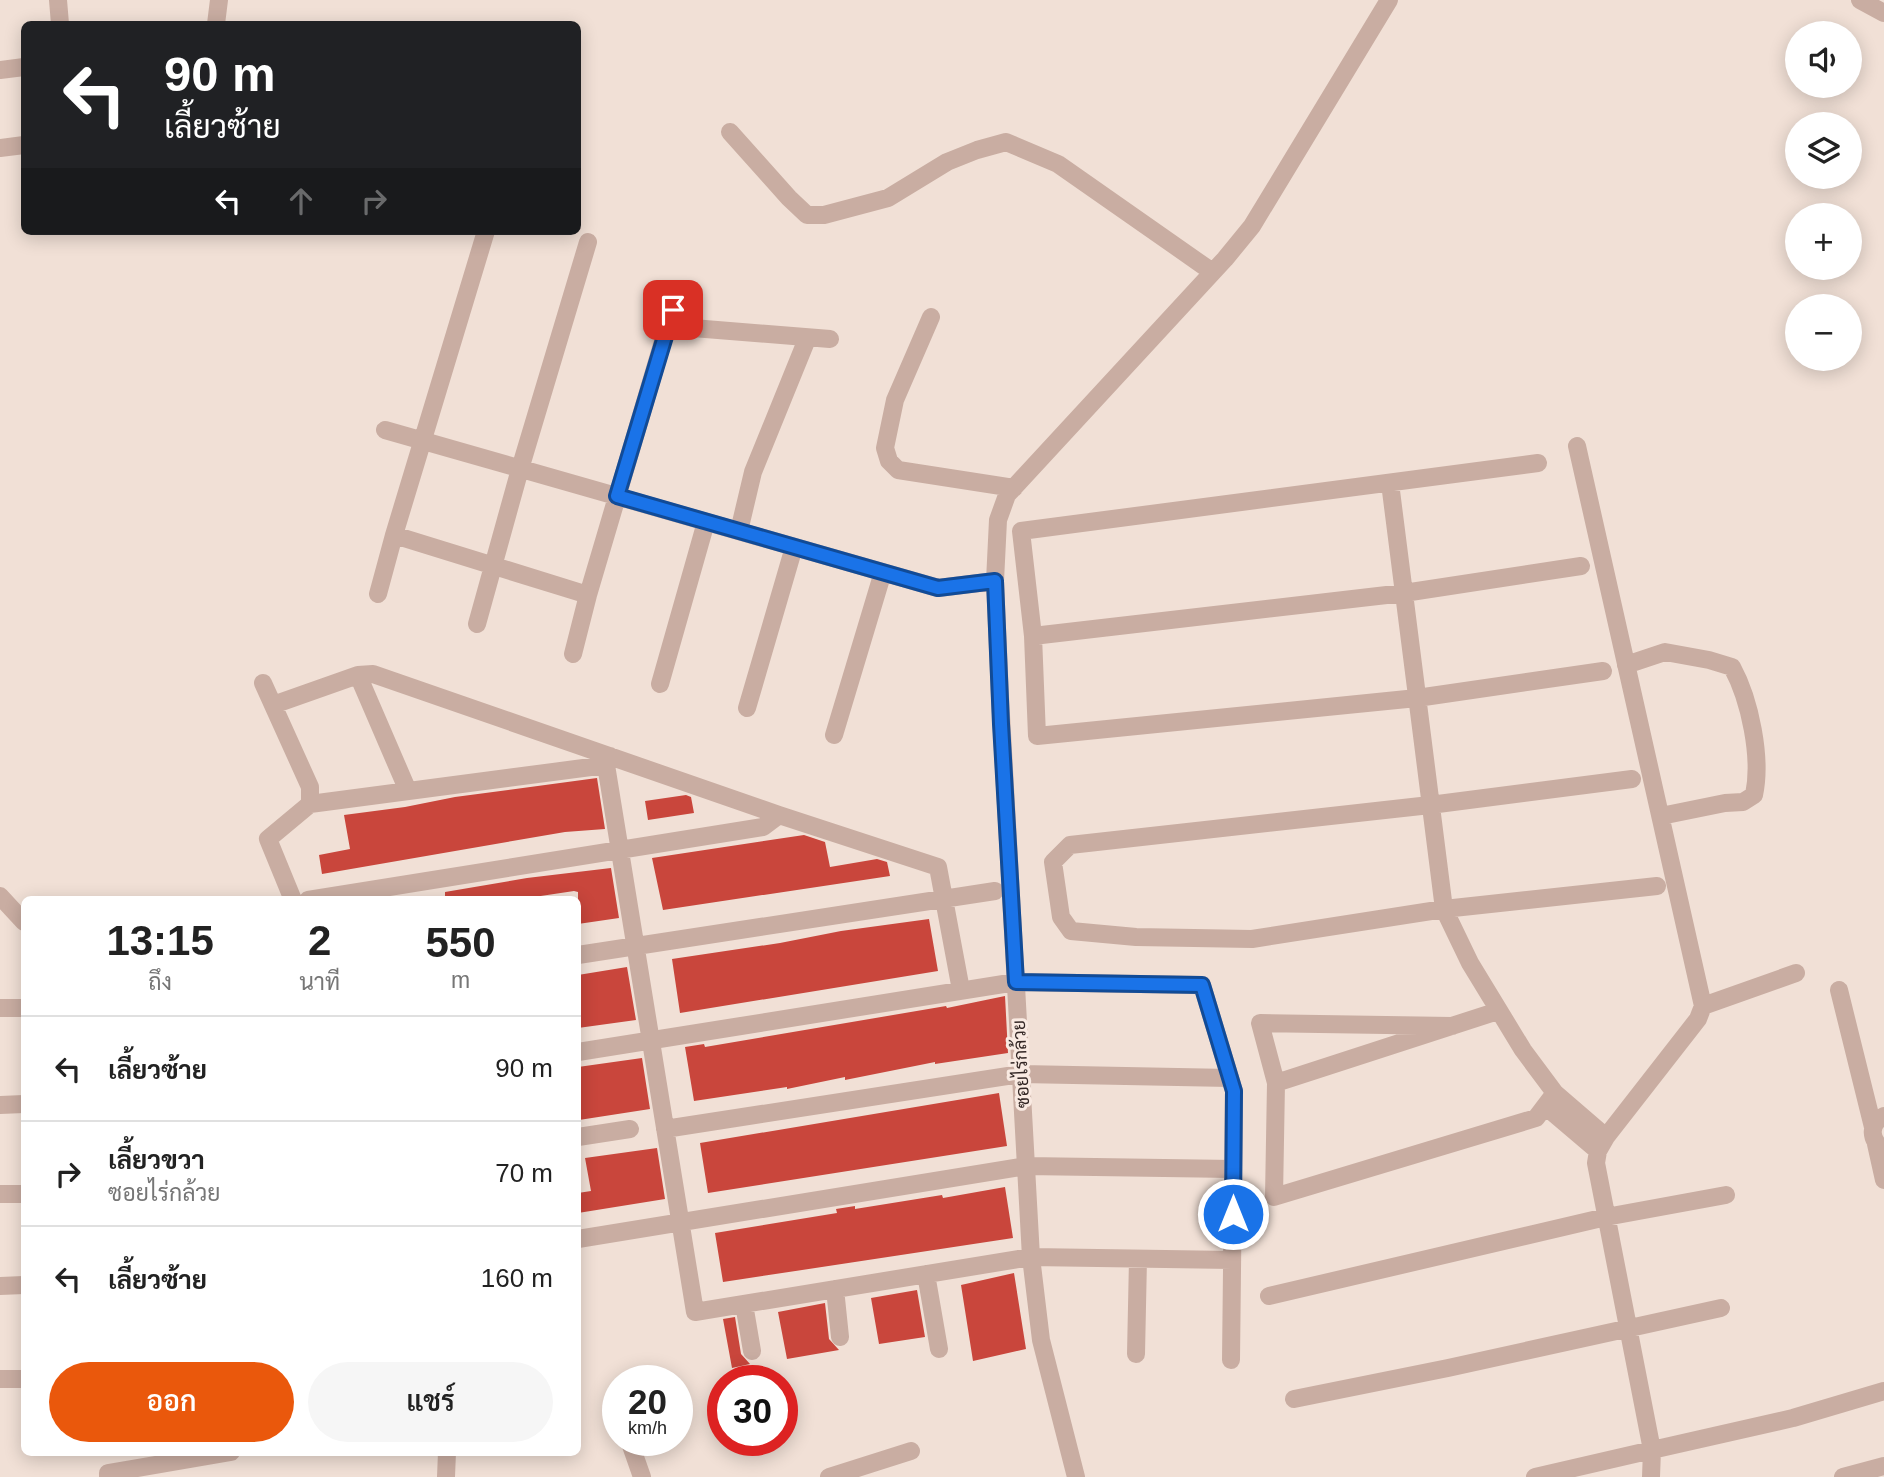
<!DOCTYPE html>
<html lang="th">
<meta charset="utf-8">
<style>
body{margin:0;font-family:Helvetica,Sarabun,sans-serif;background:#f6f6f6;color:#222;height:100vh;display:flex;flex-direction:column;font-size:26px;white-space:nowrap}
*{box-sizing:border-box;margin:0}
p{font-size:23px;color:#767676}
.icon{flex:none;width:38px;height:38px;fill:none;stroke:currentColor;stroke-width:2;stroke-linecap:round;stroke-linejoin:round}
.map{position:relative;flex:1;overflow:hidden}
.sheet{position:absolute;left:21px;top:896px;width:560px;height:560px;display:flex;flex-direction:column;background:#fff;border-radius:10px;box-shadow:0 4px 18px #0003}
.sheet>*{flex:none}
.banner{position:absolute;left:21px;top:21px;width:560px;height:214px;border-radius:10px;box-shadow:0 4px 18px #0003;background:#202124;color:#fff;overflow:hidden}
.tools{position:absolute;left:1785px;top:21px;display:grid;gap:14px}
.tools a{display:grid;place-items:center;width:77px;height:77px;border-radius:50%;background:#fff;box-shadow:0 4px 18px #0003;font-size:35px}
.speed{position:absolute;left:602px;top:1365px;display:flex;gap:14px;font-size:35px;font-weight:700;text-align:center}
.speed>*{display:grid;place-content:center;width:91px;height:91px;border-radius:50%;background:#fff;box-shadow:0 4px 18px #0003;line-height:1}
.speed small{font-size:18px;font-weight:400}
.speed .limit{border:10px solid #d22;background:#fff;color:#111}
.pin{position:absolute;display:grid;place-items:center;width:60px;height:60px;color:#fff;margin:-30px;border-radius:14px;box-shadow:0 4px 10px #0006}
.me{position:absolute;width:77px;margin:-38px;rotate:0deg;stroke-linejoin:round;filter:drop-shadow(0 0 5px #0008)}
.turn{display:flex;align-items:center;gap:24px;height:147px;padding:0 28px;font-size:32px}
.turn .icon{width:91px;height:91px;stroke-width:2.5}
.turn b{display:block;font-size:49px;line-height:60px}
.lanes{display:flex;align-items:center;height:66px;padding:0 28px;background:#0003;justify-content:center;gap:35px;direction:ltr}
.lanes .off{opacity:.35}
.eta{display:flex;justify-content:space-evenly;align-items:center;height:119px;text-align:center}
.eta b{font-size:42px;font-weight:600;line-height:49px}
.cta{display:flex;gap:14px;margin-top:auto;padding:14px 28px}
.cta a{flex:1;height:80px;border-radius:42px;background:#ea580c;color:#fff;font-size:28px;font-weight:600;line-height:80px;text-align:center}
.cta a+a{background:#f6f6f6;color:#222}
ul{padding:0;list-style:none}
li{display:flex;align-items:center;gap:21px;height:105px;padding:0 28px;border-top:2px solid #e0e0e0}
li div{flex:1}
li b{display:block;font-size:26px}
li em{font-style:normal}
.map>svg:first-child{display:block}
.building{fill:#c9463c}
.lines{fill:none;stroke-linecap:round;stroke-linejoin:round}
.minor{stroke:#c9ada2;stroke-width:18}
.route-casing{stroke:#114b97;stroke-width:18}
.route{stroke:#1a73e8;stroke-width:12}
.labels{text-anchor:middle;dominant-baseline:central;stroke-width:6;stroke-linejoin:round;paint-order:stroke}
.street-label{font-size:18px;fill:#332725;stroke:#f9eae2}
</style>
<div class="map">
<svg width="1884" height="1477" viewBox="0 0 1884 1477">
<rect width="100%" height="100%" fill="#f1e0d6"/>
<path class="building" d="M 597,778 L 605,829 L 565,832 L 322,874 L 319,855 L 350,849 L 344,815 L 405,807 L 455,797 Z
M 686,795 L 691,797 L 694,813 L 648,820 L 645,801 Z
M 804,835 L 825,842 L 830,867 L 877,859 L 887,862 L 890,876 L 663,910 L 652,858 Z
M 611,868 L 619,918 L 578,924 L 578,892 L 574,891 L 514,900 L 445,900 L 445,892 L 527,878 Z
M 929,919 L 938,971 L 680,1013 L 672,959 L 780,943 L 841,931 Z
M 627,967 L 636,1020 L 578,1028 L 578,975 Z
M 1005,996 L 1008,1053 L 935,1064 L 935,1062 L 845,1080 L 845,1077 L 787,1089 L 787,1087 L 694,1101 L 685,1047 L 704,1044 L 705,1047 L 946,1006 L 947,1008 Z
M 642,1058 L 650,1109 L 579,1120 L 578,1067 Z
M 999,1093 L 1007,1146 L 708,1193 L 700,1143 Z
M 657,1148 L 665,1199 L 578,1213 L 578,1193 L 591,1191 L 585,1158 Z
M 1005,1187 L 1013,1238 L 723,1282 L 715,1233 L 837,1213 L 836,1209 L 855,1206 L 855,1209 L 942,1195 L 943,1198 Z
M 1014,1273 L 1026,1349 L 973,1361 L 961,1285 Z
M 917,1290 L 925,1337 L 879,1344 L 871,1298 Z
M 825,1303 L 829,1339 L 839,1350 L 787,1359 L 778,1312 Z
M 735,1317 L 741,1354 L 750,1364 L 732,1368 L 723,1319 Z"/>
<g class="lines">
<path class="minor" d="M 58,0 L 60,24
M 1860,0 L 1884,13
M 216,24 L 219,0
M 0,70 L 24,67
M 730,132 L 789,198 L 807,215 L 824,215 L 888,198 L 947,162 L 977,150 L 1006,142 L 1058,164 L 1211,271
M 0,148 L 24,145
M 931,317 L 895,400 L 885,448 L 889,461 L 898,470 L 1014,488
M 668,326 L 830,339
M 385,430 L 938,588 L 995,581
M 1577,446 L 1703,1006 L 1698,1019 L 1606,1137 L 1598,1151 L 1596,1163 L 1652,1450 L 1793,1418 L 1884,1391
M 1538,463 L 1021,531 L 1033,636 L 1037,736 L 1417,698 L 1603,671
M 1390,483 L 1444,909 L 1470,963 L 1523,1050 L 1555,1093 L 1606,1137
M 739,531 L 753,472 L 807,339
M 394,535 L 588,595
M 378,594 L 394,535 L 486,231
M 477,624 L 520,469 L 588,242
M 1033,636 L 1404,593 L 1581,566
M 573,654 L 588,595 L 677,294
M 1626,665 L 1665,652 L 1709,660 L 1732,667 C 1750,700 1762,758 1754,795 L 1743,802 L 1725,803 L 1661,816
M 358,675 L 408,791
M 263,683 L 310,787 L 310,804
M 660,684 L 706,522
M 273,705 L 358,675 L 373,674 L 779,815 L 938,867 L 961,990
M 747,708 L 794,547
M 834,735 L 883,572
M 610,756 L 606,765 L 695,1312 L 1031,1257 L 1232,1260
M 1632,779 L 1430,805 L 1070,845 L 1053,862 L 1061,917 L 1071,931 L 1136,937 L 1252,939 L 1444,909 L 1657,886
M 0,896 L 24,922
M 293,900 L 268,839 L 310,804 L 606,765
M 308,900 L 763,827 L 779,815
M 578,955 L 995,891
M 1839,990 L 1873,1127
M 1703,1006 L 1796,973
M 0,1008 L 24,1008
M 1452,1026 L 1260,1023 L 1276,1083 L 1498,1011
M 578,1052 L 1016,982 L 1202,985 L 1234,1091 L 1231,1360
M 1276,1083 L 1274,1197 L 1536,1118 L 1555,1093
M 0,1105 L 24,1104
M 1545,1106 L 1598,1151
M 1884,1116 C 1868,1124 1870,1141 1884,1149
M 665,1129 L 1021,1074 L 1230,1078
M 578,1137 L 630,1129
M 1876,1144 L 1884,1180
M 0,1194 L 24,1194
M 578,1239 L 1026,1166 L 1233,1169
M 926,1274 L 939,1349
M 0,1286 L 24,1285
M 835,1289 L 840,1337
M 1269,1296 L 1606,1217 L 1726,1195
M 744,1304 L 752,1351
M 1136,1354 L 1138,1259
M 0,1379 L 24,1379
M 1294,1399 L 1448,1368 L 1721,1308
M 629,1440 L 642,1477
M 108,1477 L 108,1473 L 231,1452
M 446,1477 L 447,1452
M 829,1477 L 911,1451
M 1076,1477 L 1041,1340 L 1031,1257 L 1000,697 L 995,581 L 998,520 L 1007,495 L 1225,259 L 1252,226 L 1389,0
M 1535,1477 L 1652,1450 L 1651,1477
M 1843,1477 L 1884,1466"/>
</g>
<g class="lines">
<g class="route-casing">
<path id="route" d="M 673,310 L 617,496 L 938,588 L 995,581 L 1001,724 L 1016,982 L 1202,985 L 1234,1091 L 1233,1214"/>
</g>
<use href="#route" class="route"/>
</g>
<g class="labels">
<g class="street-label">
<text transform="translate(1021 1064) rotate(-93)">ซอยไร่กล้วย</text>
</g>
</g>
</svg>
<div class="tools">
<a><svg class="icon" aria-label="sound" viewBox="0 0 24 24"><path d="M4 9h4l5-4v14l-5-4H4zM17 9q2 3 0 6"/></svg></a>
<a><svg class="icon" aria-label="layers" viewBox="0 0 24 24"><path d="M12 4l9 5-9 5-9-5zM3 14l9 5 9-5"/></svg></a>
<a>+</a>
<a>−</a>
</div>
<div class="speed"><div>20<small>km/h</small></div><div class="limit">30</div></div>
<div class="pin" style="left:673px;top:310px;background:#d93025"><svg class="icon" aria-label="arrive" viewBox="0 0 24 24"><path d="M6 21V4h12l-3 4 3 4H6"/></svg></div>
<svg class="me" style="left:1233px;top:1214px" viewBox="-20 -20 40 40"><circle r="17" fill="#1a73e8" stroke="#fff" stroke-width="3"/><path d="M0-11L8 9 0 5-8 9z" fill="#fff"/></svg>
<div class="banner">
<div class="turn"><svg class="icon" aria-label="left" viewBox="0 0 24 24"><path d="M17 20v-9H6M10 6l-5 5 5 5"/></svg><div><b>90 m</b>เลี้ยวซ้าย</div></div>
<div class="lanes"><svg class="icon" aria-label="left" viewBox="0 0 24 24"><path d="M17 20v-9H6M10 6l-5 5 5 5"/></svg><svg class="icon off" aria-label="ahead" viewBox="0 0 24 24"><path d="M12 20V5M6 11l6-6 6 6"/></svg><svg class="icon off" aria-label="right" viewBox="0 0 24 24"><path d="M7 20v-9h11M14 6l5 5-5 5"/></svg></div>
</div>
<section class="sheet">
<div class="eta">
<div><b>13:15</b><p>ถึง</p></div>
<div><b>2</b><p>นาที</p></div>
<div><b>550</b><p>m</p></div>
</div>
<ul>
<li><svg class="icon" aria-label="left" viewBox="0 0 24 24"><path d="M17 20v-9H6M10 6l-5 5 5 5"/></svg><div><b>เลี้ยวซ้าย</b></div><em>90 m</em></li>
<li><svg class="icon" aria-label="right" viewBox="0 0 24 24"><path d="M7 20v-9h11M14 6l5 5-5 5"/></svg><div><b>เลี้ยวขวา</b><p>ซอยไร่กล้วย</p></div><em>70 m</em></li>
<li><svg class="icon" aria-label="left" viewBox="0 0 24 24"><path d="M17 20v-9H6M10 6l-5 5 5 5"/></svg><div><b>เลี้ยวซ้าย</b></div><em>160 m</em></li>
</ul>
<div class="cta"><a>ออก</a><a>แชร์</a></div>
</section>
</div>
